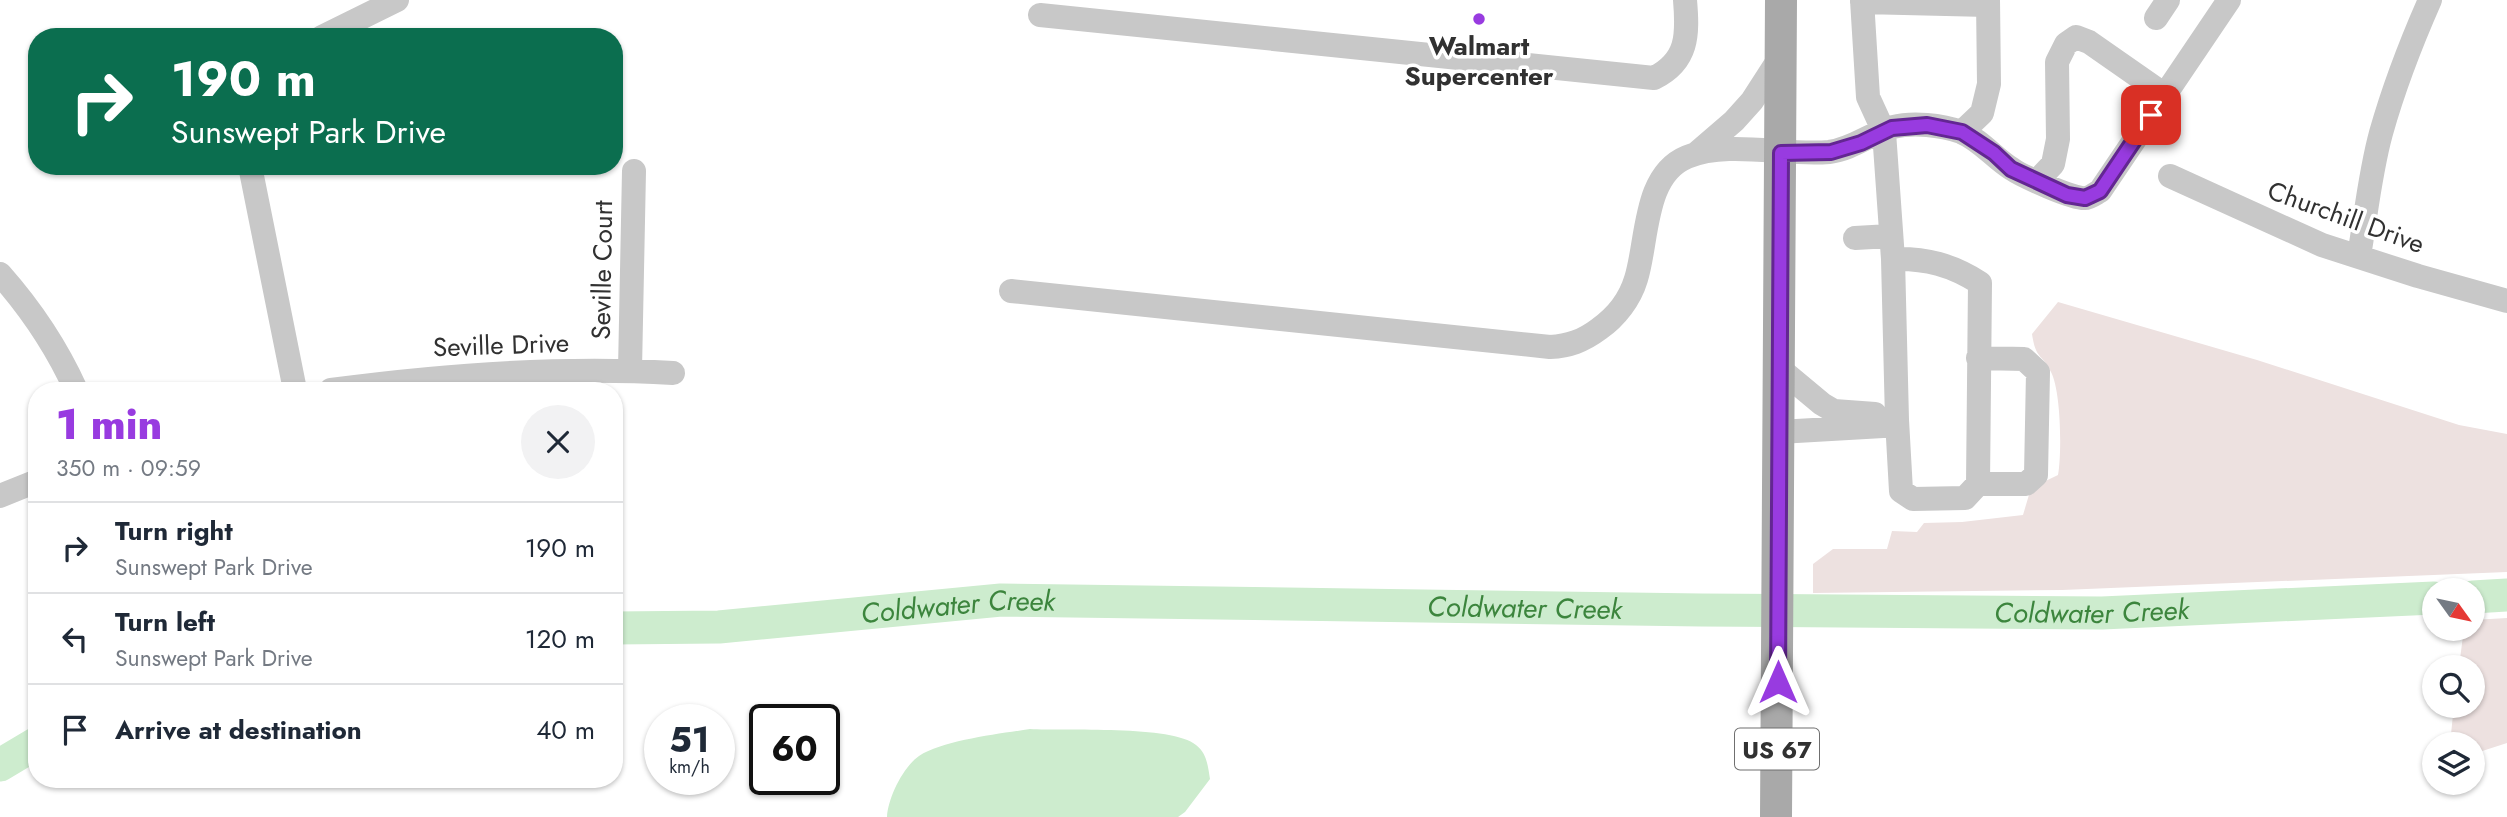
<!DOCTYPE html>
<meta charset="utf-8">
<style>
body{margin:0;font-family:Jost,sans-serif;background:#f2f2f3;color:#1f2937;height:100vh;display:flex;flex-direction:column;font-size:26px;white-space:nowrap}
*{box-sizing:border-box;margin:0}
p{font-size:23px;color:#747a83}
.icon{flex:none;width:38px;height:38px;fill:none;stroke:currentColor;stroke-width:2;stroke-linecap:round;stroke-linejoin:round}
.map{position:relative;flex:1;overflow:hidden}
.side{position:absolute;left:28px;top:382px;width:595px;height:406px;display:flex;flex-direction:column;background:#fff;border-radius:28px;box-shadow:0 2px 5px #0004}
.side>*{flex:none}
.hud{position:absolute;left:28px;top:28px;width:595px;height:147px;border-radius:28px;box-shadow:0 2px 5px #0004;background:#0b6e4f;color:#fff;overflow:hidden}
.needle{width:46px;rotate:123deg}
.tools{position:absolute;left:2422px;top:578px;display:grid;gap:14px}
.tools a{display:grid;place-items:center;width:63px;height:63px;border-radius:50%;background:#fff;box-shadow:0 2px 5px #0004;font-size:35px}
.speed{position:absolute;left:644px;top:704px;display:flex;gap:14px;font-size:35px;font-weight:700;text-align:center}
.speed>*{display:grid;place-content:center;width:91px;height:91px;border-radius:50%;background:#fff;box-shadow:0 2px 5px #0004;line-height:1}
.speed small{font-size:18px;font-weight:400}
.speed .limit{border:4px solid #111;border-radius:10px;background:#fff;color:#111}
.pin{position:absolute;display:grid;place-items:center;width:60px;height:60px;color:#fff;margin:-30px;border-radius:14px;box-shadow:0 4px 10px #0006}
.me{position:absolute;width:77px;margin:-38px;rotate:0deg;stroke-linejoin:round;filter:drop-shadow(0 0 5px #0008)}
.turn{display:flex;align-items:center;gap:24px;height:147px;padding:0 28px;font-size:32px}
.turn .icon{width:91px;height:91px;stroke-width:2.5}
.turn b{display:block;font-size:49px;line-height:60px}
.round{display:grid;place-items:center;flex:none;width:74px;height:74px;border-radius:37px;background:#f2f2f3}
.head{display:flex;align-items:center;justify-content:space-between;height:119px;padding:0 28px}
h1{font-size:42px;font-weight:800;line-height:52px;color:#983be0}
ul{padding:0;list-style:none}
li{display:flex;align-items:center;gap:21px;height:91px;padding:0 28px;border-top:2px solid #e0e1e3}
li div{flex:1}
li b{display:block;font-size:26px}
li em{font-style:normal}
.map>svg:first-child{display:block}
.green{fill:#ede1e0}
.water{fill:#cdecce}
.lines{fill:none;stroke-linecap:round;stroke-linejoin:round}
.river{stroke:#cdecce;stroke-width:33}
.minor{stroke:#c8c8c8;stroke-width:24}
.major{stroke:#a9a9a9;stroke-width:32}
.route-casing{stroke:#632692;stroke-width:18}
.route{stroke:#983be0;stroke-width:12}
.poi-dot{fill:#983be0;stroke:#fff;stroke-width:2.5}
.labels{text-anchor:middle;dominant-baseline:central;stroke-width:7;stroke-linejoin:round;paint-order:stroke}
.shield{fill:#fff;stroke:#6f6f6f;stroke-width:2}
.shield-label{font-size:24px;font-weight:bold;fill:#313131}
.poi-label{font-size:26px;font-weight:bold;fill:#313131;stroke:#fff}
.street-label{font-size:26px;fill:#313131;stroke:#fff}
.water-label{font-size:28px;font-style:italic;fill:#3c853d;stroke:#fff}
</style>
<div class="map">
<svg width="2507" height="817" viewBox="0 0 2507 817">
<rect width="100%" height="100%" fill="#fff"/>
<path class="green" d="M 2058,302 L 2257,360 L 2459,425 L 2507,434 L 2507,572 L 2062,590 L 1813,593 L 1813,564 L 1833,549 L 1887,549 L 1892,531 L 1917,532 L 1924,523 L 1962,522 L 2023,515 L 2031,488 L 2058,475 C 2062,453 2061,391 2051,372 C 2041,352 2036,360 2032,334 Z
M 2507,618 L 2507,743 L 2473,754 L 2473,744 L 2450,744 L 2454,705 L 2473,705 L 2473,667 L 2459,667 L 2464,628 L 2473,628 L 2473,620 Z"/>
<path class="water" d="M 1030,729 C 1064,731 1173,725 1196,745 C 1207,753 1208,767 1210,779 L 1185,812 L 1178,817 L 887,817 C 888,798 903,767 919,756 C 944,740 999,734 1030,729 Z"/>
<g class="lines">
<g class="river">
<path d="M 2473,597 L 2507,595"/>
<path id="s1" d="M 614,628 L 719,627 L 1001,600 L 1701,610 L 2102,613 L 2434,598"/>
<path d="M 0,765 L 37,743"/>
</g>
<path class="minor" d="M 1862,0 L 1868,97 L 1884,132 L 1893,259
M 1862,2 L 1988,5
M 1040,15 L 1654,78 C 1688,61 1688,35 1685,0
M 2156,18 L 2168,0
M 322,37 L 397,0
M 1962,132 L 1982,113 L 1989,84 L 1988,0
M 1698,152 L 1734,121 L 1752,101 L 1781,56
M 250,166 L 295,390
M 2170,176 L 2322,245 L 2418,276 L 2507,301
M 2038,180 L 2053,164 L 2058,139 L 2057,62 L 2066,44 L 2076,37 L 2089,42 L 2165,95
M 1855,238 L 1890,236
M 2359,256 C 2366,215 2370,173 2381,133 C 2394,87 2411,43 2430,0
M 0,274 C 31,309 57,348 76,390
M 1011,291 L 1550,347 C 1569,346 1583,341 1599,329 C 1616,317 1630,299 1636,279 C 1648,241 1643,175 1687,157 C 1728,140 1784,156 1829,152 C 1853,149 1871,133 1893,127 C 1913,122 1941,125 1961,132 C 1981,140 1994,158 2012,169 C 2022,176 2075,200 2085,198 C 2090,198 2096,193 2100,191 L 2229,0
M 1780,369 L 1822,404 L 1834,411 L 1875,414
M 630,370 L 634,171
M 331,390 C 444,375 560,366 673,373
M 1779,432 L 1883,426 L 1892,420 L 1897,420 L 1893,259 C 1926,258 1952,265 1980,283 L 1978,484 L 1965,498 L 1913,499 L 1901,491 L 1897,420
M 1978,484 L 2026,484 L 2036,475 L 2038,372 L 2024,359 L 1978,358
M 0,496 L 37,481"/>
<path class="major" d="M 1776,817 L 1781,0"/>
</g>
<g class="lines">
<g class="route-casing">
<path id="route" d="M 1778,682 L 1781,153 L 1831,152 L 1861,143 L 1892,128 L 1927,125 L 1962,132 L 1994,153 L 2011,169 L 2067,195 L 2085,198 L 2100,191 L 2151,115"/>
</g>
<use href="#route" class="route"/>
</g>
<circle class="poi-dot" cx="1479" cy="19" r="7"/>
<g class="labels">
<rect class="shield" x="1735" y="728.5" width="84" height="41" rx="5"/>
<g class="shield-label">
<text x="1777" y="749">US 67</text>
</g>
<g class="poi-label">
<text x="1479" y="46">Walmart<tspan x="1479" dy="30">Supercenter</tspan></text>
</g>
<g class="street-label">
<text transform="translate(2346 217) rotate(20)">Churchill Drive</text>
<text transform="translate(602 270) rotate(-89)">Seville Court</text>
<text transform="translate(501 345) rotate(-2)">Seville Drive</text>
</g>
<g class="water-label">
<text stroke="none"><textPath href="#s1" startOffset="912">Coldwater Creek</textPath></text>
<text stroke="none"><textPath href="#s1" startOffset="345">Coldwater Creek</textPath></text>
<text stroke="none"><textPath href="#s1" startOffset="1479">Coldwater Creek</textPath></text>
</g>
</g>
</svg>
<div class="tools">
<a><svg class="needle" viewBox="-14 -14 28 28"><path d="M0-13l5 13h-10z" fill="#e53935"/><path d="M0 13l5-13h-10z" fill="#747a83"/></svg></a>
<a><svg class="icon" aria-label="search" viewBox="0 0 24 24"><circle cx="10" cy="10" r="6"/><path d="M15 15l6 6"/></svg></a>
<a><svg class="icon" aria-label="layers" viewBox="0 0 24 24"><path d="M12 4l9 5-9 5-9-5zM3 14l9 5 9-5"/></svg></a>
</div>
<div class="speed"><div>51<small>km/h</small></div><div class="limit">60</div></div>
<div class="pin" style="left:2151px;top:115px;background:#d93025"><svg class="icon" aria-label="arrive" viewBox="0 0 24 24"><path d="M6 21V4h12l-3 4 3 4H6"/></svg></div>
<svg class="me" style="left:1778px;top:682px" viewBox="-20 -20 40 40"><path d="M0-17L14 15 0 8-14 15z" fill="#983be0" stroke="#fff" stroke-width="4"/></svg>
<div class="hud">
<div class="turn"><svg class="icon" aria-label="right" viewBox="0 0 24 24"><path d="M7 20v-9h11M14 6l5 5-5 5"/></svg><div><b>190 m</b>Sunswept Park Drive</div></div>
</div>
<section class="side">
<div class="head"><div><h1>1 min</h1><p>350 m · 09:59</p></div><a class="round"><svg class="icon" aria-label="close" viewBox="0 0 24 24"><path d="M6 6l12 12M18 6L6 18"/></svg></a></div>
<ul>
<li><svg class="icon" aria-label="right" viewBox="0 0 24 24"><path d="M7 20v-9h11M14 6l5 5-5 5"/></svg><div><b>Turn right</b><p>Sunswept Park Drive</p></div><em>190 m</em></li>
<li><svg class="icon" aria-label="left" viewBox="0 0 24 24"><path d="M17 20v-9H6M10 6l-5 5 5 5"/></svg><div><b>Turn left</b><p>Sunswept Park Drive</p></div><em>120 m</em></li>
<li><svg class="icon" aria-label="arrive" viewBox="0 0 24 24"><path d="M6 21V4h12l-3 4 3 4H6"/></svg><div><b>Arrive at destination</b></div><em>40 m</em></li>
</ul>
</section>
</div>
